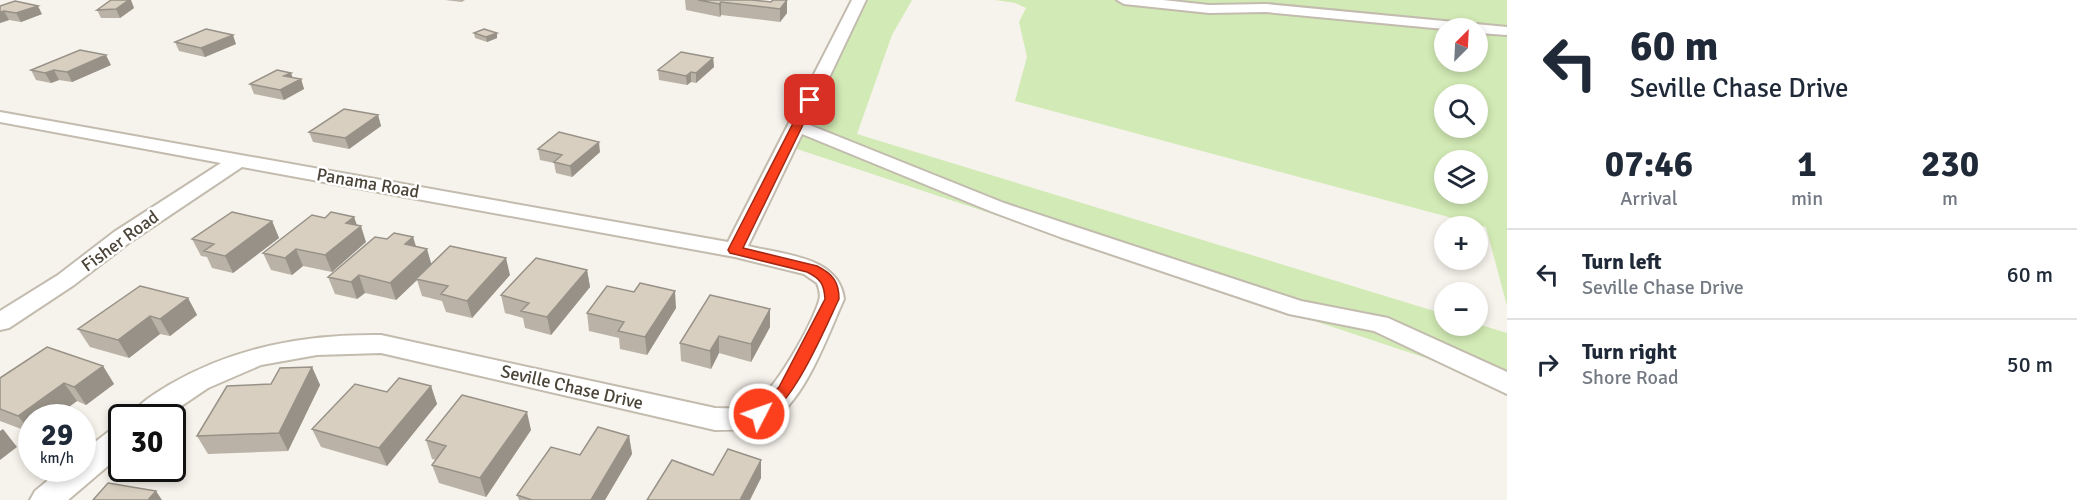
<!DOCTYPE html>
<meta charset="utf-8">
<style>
body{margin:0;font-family:Signika,sans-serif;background:#f6f6f7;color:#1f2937;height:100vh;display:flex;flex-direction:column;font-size:22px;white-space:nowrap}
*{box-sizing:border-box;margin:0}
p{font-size:20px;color:#747a83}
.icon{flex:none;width:33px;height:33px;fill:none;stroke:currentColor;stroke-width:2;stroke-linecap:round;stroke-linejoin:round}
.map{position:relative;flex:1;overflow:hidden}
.panel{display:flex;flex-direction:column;background:#fff;width:570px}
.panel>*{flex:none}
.guide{background:#fff;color:#1f2937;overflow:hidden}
.needle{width:39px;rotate:24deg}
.fabs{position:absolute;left:1434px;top:18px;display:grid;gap:12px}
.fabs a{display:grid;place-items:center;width:54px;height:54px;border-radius:50%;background:#fff;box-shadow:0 3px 9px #0003;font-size:30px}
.speed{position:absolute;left:18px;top:404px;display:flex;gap:12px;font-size:30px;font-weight:700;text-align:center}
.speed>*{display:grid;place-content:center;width:78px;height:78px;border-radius:50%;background:#fff;box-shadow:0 3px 9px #0003;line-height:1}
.speed small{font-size:15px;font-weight:400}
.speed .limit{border:3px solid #111;border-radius:9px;background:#fff;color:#111}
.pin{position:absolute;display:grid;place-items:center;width:51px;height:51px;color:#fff;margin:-26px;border-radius:12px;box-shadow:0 3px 9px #0006}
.me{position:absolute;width:66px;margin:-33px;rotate:49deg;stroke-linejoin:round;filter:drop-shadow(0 0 4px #0008)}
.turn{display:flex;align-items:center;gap:21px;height:126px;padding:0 24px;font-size:27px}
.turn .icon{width:78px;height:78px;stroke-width:2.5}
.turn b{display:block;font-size:42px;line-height:51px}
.eta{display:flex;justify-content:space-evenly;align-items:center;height:102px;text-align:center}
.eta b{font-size:36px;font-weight:700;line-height:42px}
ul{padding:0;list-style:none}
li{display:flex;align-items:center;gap:18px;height:90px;padding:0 24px;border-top:2px solid #e0e1e3}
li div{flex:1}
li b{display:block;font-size:22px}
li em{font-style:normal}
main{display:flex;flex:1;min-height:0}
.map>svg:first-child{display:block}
.green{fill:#d2eab5;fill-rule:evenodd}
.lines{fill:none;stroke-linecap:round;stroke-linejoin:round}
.minor-casing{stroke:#c2bbae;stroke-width:4}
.minor{fill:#fff;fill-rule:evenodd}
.wall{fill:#bab2a6}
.shaded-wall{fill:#979187}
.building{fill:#d8cfc1;stroke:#979187;stroke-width:1.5}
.route{fill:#fc3f1d;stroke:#a42913;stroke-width:1.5}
.labels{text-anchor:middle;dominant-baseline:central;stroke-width:5;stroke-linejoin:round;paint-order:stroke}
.street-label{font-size:18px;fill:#4b4439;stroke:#fff}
</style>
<main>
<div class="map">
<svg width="1507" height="500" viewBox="0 0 1507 500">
<rect width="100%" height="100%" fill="#f6f3ec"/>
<path class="green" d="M 866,0 L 912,0 L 892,35 L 857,134 L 1444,314 L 1444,326 L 1478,324 L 1507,333 L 1507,390 L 1474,374 L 794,148 Z
M 995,0 L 1507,0 L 1507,306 L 1486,227 L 1015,101 L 1027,57 L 1019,22 L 1026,8 L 1015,3 ZM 1444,28 L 1478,28 L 1478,62 L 1444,62 ZM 1444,94 L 1478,94 L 1478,128 L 1444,128 ZM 1444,160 L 1478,160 L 1478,194 L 1444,194 Z"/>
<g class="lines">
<g class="minor-casing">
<path id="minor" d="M 852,0 L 866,0 L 807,124 L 1004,203 L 1076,227 L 1301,301 L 1388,318 L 1507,372 L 1507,394 L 1374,331 L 1289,314 L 1060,237 L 990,211 L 802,134 L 748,246 C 783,255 839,256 844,299 C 828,334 805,402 770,421 C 753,430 733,430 715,430 L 381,353 L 317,355 L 261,365 L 208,388 L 165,417 L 131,417 C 138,403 156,393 169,385 C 235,347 305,334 381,335 L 715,408 C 726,408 742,410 752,405 C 775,392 811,326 819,301 C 821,295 819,288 817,283 L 804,274 L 735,257 L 242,167 L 130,242 L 74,285 L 9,328 L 0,330 L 0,311 L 58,275 L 114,232 L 221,163 L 0,122 L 0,112 L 728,242 Z
M 1117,0 L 1163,0 L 1209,5 L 1266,4 L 1507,27 L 1507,35 L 1478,33 L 1478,28 L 1444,29 L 1266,12 L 1209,13 L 1124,4 Z
M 122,426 L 122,454 L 68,500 L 30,500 L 35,491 L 63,468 L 82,468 L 82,452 L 112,429 Z"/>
</g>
<use href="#minor" class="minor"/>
</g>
<path class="wall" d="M 445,0 L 465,0 L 462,2 Z
M 685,0 L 752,0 L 771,2 L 787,0 L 787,13 L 780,22 L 721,15 L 720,17 L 686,10 Z
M 0,6 L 42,14 L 21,22 L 9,20 L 0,23 Z
M 134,8 L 120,18 L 101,18 L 97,10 Z
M 474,33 L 497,33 L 497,38 L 487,42 L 475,38 Z
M 175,42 L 236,44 L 205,57 L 179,51 Z
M 713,58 L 714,67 L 696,83 L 691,82 L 687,85 L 659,80 L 658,70 Z
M 111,65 L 72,82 L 59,80 L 51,83 L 36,80 L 31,70 Z
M 291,73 L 292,78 L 301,79 L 304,89 L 284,100 L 254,94 L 250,84 Z
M 378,115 L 381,126 L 349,149 L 313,142 L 309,132 Z
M 538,149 L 600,152 L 572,177 L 556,173 L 554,163 L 540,160 Z
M 354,217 L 356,225 L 366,242 L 332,272 L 303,266 L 292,275 L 271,270 L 263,253 L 325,218 Z
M 272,221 L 279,238 L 233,273 L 212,268 L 207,257 L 201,256 L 192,239 Z
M 413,237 L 416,246 L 431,264 L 510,275 L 472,318 L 446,312 L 442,301 L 422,296 L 417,280 L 396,300 L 365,293 L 357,299 L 335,294 L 328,277 L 387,239 Z
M 587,270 L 590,287 L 551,335 L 525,328 L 523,318 L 505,313 L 501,295 Z
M 188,298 L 197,315 L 170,336 L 160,334 L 129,358 L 90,347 L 78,329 Z
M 676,308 L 647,355 L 620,349 L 619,338 L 589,331 L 587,313 Z
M 770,309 L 770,327 L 751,362 L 719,353 L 711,369 L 681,361 L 680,343 Z
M 103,366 L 114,384 L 86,405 L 77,401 L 55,417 L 32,417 L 32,433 L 0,421 L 0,378 Z
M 312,367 L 320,385 L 288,451 L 208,454 L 197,436 L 271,384 Z
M 431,386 L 437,404 L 387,466 L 321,447 L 312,429 L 387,392 Z
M 531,430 L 486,497 L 439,483 L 432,465 L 436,460 L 432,459 L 426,440 Z
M 629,436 L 632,454 L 605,500 L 519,500 L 517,495 L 580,455 Z"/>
<path class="shaded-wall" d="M 129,0 L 131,0 L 134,8 L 120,18 L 116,9 Z
M 787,0 L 787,13 L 780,22 L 780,9 Z
M 721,2 L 721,15 L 720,17 L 719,4 Z
M 38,6 L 42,14 L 21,22 L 16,13 Z
M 4,11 L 9,20 L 0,23 L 0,12 Z
M 497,33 L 497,38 L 487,42 L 486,37 Z
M 233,35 L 236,44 L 205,57 L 201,48 Z
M 106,55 L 111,65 L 72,82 L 67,72 Z
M 713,58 L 714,67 L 696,83 L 696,73 Z
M 54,70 L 59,80 L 51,83 L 45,73 Z
M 691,72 L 691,82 L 687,85 L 686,76 Z
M 291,73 L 294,82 L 284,76 Z
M 301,79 L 304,89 L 284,100 L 280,90 Z
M 378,115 L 381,126 L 349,149 L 345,138 Z
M 599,142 L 600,152 L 572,177 L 570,166 Z
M 354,217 L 358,228 L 361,226 L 366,242 L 332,272 L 325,255 L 346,223 Z
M 272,221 L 279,238 L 233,273 L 225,256 Z
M 413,237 L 418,254 L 405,244 Z
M 296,249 L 303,266 L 292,275 L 285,258 Z
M 427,249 L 432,266 L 416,279 L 417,280 L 396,300 L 390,283 Z
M 506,258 L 510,275 L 472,318 L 467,301 Z
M 587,270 L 590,287 L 551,335 L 547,317 Z
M 359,275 L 365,293 L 357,299 L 351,282 Z
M 675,291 L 676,308 L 647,355 L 645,337 Z
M 188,298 L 197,315 L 170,336 L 160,319 Z
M 770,309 L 770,327 L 751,362 L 751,344 Z
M 150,316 L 160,334 L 129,358 L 118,340 Z
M 719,336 L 719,353 L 711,369 L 710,351 Z
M 103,366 L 114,384 L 86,405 L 74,387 Z
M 312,367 L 320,385 L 288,451 L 279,433 Z
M 64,383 L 77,401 L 55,417 L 32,417 L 32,433 L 18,416 Z
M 431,386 L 437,404 L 387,466 L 379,448 Z
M 527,412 L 531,430 L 486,497 L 480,478 Z
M 3,429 L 17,447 L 0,460 L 0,431 Z
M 629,436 L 632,454 L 605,500 L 591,500 Z
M 761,460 L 761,478 L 750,500 L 740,500 Z
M 156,491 L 162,500 L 148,500 Z"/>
<path class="building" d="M 111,0 L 129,0 L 116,9 L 97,10 Z
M 698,0 L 751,0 L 771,2 L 773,0 L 787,0 L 780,9 L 721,2 L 719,4 Z
M 15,1 L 38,6 L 16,13 L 4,11 L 0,12 L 0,6 Z
M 206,29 L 233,35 L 201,48 L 175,42 Z
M 484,29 L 497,33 L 486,37 L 474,33 Z
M 80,50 L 106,55 L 67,72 L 54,70 L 45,73 L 31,70 Z
M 681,52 L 713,58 L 696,73 L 691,72 L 686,76 L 658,70 Z
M 277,70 L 291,73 L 284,76 L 301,79 L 280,90 L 250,84 Z
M 344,109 L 378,115 L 345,138 L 309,132 Z
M 559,132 L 599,142 L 570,166 L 554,162 L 562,155 L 538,149 Z
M 232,212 L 272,221 L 225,256 L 204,251 L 214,244 L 192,239 Z
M 331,212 L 354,217 L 346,223 L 361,226 L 325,255 L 296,249 L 285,258 L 263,253 L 312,215 L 325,218 Z
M 394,233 L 413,237 L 405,244 L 427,249 L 390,283 L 359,275 L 351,282 L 328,277 L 375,237 L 387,239 Z
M 450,246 L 506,258 L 467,301 L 441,294 L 448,286 L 416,279 Z
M 536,258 L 587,270 L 547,317 L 521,311 L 529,303 L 501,295 Z
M 640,283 L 675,291 L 645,337 L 618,331 L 624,322 L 587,313 L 607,286 L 634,292 Z
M 140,286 L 188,298 L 160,319 L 150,316 L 118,340 L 78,329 Z
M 710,295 L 770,309 L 751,344 L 719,336 L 710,351 L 680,343 Z
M 47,347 L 103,366 L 74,387 L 64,383 L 18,416 L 0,409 L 0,378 Z
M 312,367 L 279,433 L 197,436 L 227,386 L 271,384 L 280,368 Z
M 399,378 L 431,386 L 379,448 L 312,429 L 355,384 L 387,392 Z
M 462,395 L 527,412 L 480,478 L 432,465 L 446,446 L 426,440 Z
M 598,427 L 629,436 L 591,500 L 532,500 L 517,495 L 551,447 L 580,455 Z
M 728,449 L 761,460 L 740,500 L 647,500 L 672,460 L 713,475 Z
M 108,483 L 156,491 L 148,500 L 93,500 Z"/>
<path class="route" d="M 810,97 L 815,100 L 743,248 L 817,266 C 833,274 839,282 839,299 C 827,323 785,428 753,418 L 751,414 L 779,387 L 825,299 C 824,284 821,279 807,272 L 730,253 L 728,250 L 805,100 Z"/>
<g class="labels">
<g class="street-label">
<text transform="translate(368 183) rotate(10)">Panama Road</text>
<text transform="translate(120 241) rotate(-36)">Fisher Road</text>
<text transform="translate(572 387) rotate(13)">Seville Chase Drive</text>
</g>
</g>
</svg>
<div class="fabs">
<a><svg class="needle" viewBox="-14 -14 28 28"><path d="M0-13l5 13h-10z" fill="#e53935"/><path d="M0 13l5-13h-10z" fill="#747a83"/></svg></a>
<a><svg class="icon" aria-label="search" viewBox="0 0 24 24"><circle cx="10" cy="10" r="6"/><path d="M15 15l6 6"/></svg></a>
<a><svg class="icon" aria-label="layers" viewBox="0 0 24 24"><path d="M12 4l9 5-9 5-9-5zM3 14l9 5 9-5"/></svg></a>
<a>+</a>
<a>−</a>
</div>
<div class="speed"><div>29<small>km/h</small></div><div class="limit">30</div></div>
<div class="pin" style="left:810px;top:100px;background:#d93025"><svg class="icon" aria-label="arrive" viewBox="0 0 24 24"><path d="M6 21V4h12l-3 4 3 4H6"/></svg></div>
<svg class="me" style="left:759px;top:414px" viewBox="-20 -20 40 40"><circle r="17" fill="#fc3f1d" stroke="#fff" stroke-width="3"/><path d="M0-11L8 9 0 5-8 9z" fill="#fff"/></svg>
</div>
<section class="panel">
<div class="guide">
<div class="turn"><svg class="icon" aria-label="left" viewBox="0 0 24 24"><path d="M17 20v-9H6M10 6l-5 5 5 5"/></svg><div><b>60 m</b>Seville Chase Drive</div></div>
</div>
<div class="eta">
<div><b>07:46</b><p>Arrival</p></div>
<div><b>1</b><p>min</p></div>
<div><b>230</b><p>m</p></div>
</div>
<ul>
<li><svg class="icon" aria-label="left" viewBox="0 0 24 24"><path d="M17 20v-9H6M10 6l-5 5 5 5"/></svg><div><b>Turn left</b><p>Seville Chase Drive</p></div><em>60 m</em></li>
<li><svg class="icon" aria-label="right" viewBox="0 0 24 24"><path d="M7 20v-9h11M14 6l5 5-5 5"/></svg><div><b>Turn right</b><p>Shore Road</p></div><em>50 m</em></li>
</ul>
</section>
</main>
